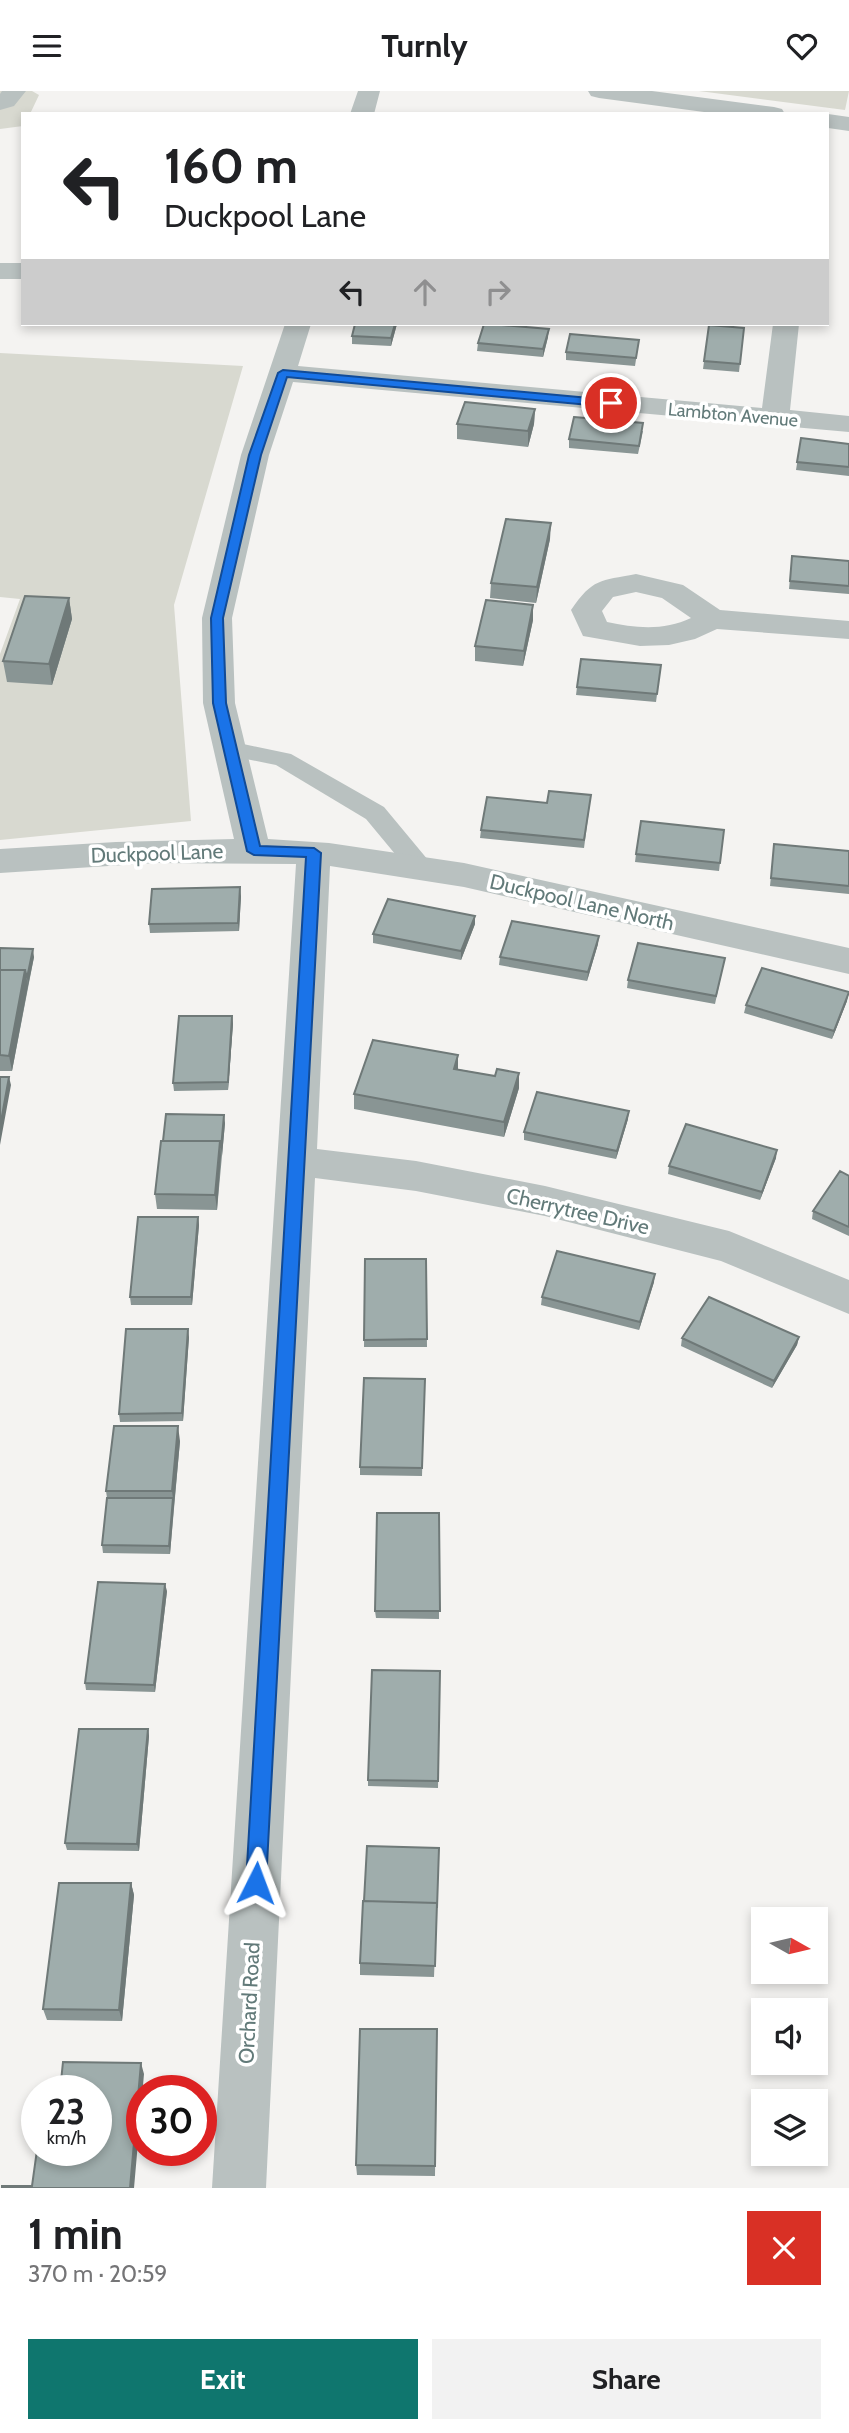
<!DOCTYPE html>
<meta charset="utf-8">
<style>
body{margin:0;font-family:Cabin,sans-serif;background:#f2f2f2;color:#202124;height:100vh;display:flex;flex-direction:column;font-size:26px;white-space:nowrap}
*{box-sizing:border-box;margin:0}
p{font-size:23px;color:#757577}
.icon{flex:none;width:38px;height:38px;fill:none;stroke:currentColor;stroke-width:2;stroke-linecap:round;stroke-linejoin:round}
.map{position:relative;height:2097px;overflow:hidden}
.sheet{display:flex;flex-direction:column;background:#fff;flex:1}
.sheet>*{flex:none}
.banner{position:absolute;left:21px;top:21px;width:808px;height:214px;border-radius:0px;box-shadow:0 4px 10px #0003;background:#fff;color:#202124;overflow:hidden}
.needle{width:46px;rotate:98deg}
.fabs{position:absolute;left:751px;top:1816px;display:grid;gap:14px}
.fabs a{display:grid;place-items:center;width:77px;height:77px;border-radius:0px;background:#fff;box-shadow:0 4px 10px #0003;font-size:35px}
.speed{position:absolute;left:21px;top:1984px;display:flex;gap:14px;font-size:35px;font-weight:700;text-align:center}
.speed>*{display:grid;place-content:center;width:91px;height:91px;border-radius:50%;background:#fff;box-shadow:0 4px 10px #0003;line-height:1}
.speed small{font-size:18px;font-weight:400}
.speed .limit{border:10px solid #d22;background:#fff;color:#111}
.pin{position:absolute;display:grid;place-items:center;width:60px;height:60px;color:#fff;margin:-30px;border:4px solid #fff;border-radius:50%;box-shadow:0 2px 7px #0007}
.me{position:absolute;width:77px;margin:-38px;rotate:3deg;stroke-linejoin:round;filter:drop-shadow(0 0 5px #0008)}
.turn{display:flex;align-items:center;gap:24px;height:147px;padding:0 28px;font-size:32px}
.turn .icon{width:91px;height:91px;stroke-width:2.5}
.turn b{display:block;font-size:49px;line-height:60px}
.lanes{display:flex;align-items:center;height:66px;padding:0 28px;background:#0003;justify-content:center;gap:35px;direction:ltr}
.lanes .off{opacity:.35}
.round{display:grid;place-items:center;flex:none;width:74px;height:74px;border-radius:0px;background:#f2f2f2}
.head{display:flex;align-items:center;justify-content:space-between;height:119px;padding:0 28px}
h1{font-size:42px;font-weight:800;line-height:52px}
.cta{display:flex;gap:14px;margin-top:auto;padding:14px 28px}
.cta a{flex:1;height:80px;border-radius:0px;background:#0f766e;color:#fff;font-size:28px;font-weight:800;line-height:80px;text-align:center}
.cta a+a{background:#f2f2f2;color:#202124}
header{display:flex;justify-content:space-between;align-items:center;height:91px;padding:0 28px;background:#fff;font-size:32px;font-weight:800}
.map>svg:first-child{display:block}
.green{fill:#d8d9d0}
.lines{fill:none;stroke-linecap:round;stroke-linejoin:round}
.service{fill:#b9c1c0;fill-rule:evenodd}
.minor{fill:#b9c1c0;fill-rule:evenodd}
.wall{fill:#899594}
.shaded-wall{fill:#6f7978}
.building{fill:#9fadac;stroke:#6f7978;stroke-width:2}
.route{fill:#1a73e8;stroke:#114b97;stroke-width:2}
.labels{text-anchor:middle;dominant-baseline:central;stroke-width:7;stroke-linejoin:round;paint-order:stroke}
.far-street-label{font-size:18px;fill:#627a79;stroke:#fff}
.street-label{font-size:21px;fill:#627a79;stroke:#fff}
</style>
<header><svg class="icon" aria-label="menu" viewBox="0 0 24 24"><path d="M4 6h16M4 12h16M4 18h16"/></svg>Turnly<svg class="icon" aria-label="heart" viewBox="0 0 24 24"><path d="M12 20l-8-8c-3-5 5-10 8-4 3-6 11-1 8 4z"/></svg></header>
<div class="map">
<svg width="849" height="2097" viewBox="0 0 849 2097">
<rect width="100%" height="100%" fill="#f4f3f1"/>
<path class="green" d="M 0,0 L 32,0 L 39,4 L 30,23 L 23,23 L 23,35 L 0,38 Z
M 699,0 L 849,0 L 845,19 Z
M 0,262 L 243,275 L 174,514 L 191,730 L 0,749 L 0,563 L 20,508 L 0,506 Z"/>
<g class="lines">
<path class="service" d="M 229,650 L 291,663 L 384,716 L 433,775 L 437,781 L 433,787 L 424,789 L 415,787 L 366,728 L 276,674 L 221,663 L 217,658 L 221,653 Z"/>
<path class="minor" d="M 2,0 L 26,0 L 14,15 L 0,19 L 0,3 Z
M 358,0 L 380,0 L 374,23 L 350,23 Z
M 588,0 L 652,0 L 774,16 L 782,18 L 785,23 L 719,23 L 599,7 L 591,5 Z
M 828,23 L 849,26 L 849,40 L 828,37 Z
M 0,172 L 23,172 L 23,188 L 0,188 Z
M 285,233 L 311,233 L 298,275 L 762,317 L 773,233 L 799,233 L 790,319 L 849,325 L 849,341 L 293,291 L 269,364 L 232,527 L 235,612 L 268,748 L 329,752 L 464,772 L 849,857 L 849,883 L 464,796 L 330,775 L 317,1058 L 416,1070 L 545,1095 L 729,1140 L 849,1189 L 849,1223 L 721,1170 L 545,1125 L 416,1100 L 315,1087 L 266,2097 L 212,2097 L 296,773 L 155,772 L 0,782 L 0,758 L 116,751 L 234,748 L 203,612 L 202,527 L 241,364 Z
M 636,483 L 683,494 L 720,519 L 849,530 L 849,548 L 717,538 L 695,548 L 669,554 L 640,555 L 583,545 L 571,519 C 593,487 600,490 636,483 ZM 636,501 L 662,507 L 691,527 C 664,540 635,537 607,531 L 602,520 L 613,506 Z"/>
</g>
<path class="wall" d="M 397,233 L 391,255 L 352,253 L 352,245 Z
M 709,234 L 744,237 L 739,281 L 703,278 Z
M 548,246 L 543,266 L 477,260 L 478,252 Z
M 639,249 L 635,275 L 566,269 L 566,261 Z
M 535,318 L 534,333 L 528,356 L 457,348 L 457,333 Z
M 643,340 L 638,363 L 569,357 L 569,348 Z
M 801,347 L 849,353 L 849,385 L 796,379 Z
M 550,448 L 536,512 L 490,507 L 491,492 Z
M 792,465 L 849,470 L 849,503 L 789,498 Z
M 69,507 L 72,528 L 52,594 L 7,591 L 3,570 Z
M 533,514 L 533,529 L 523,575 L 475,570 L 475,555 Z
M 661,574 L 656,611 L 576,604 L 577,596 Z
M 547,712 L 590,712 L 584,757 L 480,747 L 481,739 Z
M 724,739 L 719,780 L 635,771 L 636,763 Z
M 774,753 L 849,760 L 849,803 L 770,795 Z
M 241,805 L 239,840 L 150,842 L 149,833 Z
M 475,825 L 475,833 L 461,869 L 373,852 L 373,843 Z
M 598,853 L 587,890 L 499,874 L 500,866 Z
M 0,857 L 34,866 L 12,980 L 0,980 Z
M 725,867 L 715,913 L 627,897 L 628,889 Z
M 847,910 L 832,948 L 744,922 L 746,914 Z
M 232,925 L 233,933 L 228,999 L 174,1000 L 173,992 Z
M 458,978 L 495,985 L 519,982 L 519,997 L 504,1046 L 354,1018 L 354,1003 Z
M 628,1028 L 616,1068 L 524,1049 L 524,1041 Z
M 225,1032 L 217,1119 L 157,1118 L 155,1103 Z
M 776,1067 L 760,1109 L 668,1083 L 669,1075 Z
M 849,1085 L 849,1145 L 812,1128 L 813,1120 Z
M 198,1126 L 199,1134 L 192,1214 L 131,1214 L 130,1206 Z
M 365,1168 L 426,1168 L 427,1256 L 364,1256 Z
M 654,1191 L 639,1239 L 541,1214 L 542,1206 Z
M 189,1246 L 183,1330 L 120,1331 L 119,1323 Z
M 799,1246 L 797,1254 L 772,1297 L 681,1255 L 682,1247 Z
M 425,1288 L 422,1385 L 360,1384 L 360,1376 Z
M 180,1350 L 170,1463 L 103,1462 L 102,1454 L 107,1407 L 106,1400 Z
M 439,1422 L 439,1528 L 376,1527 L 375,1520 Z
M 167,1500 L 155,1601 L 86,1599 L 85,1592 Z
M 440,1580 L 438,1697 L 368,1695 L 368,1689 Z
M 148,1638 L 149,1645 L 139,1760 L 67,1759 L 65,1752 Z
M 439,1757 L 434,1886 L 360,1884 L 360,1872 Z
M 131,1792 L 134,1804 L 122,1930 L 47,1929 L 43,1918 Z
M 437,1938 L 435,2085 L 357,2084 L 356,2074 Z"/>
<path class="shaded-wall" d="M 395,233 L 397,233 L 391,255 L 391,247 Z
M 549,238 L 548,246 L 543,266 L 543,258 Z
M 535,318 L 534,333 L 528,356 L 528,340 Z
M 551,432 L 550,448 L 536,512 L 537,496 Z
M 69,507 L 72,528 L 52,594 L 49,573 Z
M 533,514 L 533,529 L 523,575 L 524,560 Z
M 240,796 L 241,805 L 239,840 L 238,832 Z
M 475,825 L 475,833 L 461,869 L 461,860 Z
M 599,845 L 598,853 L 587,890 L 588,881 Z
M 33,858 L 34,866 L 28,895 L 27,887 Z
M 25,879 L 28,895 L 12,980 L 9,965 Z
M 849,901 L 847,910 L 832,948 L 834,940 Z
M 232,925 L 233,933 L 228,999 L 228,991 Z
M 458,964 L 458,980 L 454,978 Z
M 519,982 L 519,997 L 504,1046 L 504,1031 Z
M 9,986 L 11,994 L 0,1054 L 0,1036 Z
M 629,1020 L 628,1028 L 616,1068 L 617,1060 Z
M 224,1024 L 225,1032 L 222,1065 L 221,1057 Z
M 220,1050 L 221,1065 L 217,1119 L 215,1104 Z
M 777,1059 L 776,1067 L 760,1109 L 762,1101 Z
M 198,1126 L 199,1134 L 192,1214 L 191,1206 Z
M 655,1183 L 654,1191 L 639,1239 L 640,1231 Z
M 188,1238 L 189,1246 L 183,1330 L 182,1322 Z
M 799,1246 L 797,1254 L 772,1297 L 774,1290 Z
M 178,1335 L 180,1350 L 174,1415 L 172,1400 Z
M 173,1407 L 174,1415 L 170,1463 L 169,1455 Z
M 165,1493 L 167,1500 L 155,1601 L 154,1594 Z
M 148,1638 L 149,1645 L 139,1760 L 137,1753 Z
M 131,1792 L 134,1804 L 122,1930 L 119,1919 Z
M 141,1972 L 144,1983 L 134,2097 L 130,2097 Z"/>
<path class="building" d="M 355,233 L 395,233 L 391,247 L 352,245 Z
M 484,233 L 491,233 L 549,238 L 543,258 L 478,252 Z
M 709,234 L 744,237 L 740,273 L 704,270 Z
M 570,243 L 639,249 L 636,267 L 566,261 Z
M 465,311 L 535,318 L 528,340 L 457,333 Z
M 574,326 L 643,332 L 639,355 L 569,348 Z
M 801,347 L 849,353 L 849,376 L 797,371 Z
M 506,428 L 551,432 L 537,496 L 491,492 Z
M 792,465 L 849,470 L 849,495 L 790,490 Z
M 25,505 L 69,507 L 49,573 L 3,570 Z
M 486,509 L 533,514 L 524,560 L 475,555 Z
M 581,568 L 661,574 L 657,603 L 577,596 Z
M 549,700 L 591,704 L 584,749 L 481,739 L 487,706 L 547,712 Z
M 641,730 L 724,739 L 720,772 L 636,763 Z
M 774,753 L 849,760 L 849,795 L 771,787 Z
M 240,796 L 238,832 L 149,833 L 152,798 Z
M 388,808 L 475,825 L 461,860 L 373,843 Z
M 512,830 L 599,845 L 588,881 L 500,866 Z
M 638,852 L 725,867 L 716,905 L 628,889 Z
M 0,857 L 33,858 L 27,887 L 25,879 L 0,879 Z
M 762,877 L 849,901 L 834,940 L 746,914 Z
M 0,879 L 25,879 L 9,965 L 0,964 Z
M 179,925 L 232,925 L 228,991 L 173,992 Z
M 373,949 L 458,964 L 454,978 L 495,985 L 497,978 L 519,982 L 504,1031 L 354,1003 Z
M 0,986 L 9,986 L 0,1036 Z
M 537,1001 L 629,1020 L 617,1060 L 524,1041 Z
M 166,1023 L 224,1024 L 221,1057 L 220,1050 L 163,1050 Z
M 686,1033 L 777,1059 L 762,1101 L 669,1075 Z
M 161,1050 L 220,1050 L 215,1104 L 155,1103 Z
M 840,1080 L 849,1085 L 849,1136 L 813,1120 Z
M 138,1126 L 198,1126 L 191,1206 L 130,1206 Z
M 557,1160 L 655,1183 L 640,1231 L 542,1206 Z
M 365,1168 L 426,1168 L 427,1248 L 364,1249 Z
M 709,1206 L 799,1246 L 774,1290 L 682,1247 Z
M 126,1238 L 188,1238 L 182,1322 L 119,1323 Z
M 364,1287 L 425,1288 L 422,1377 L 360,1376 Z
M 114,1335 L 178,1335 L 172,1400 L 106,1400 Z
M 107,1407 L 173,1407 L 169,1455 L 102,1454 Z
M 377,1422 L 439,1422 L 440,1520 L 375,1520 Z
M 98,1491 L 165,1493 L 154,1594 L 85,1592 Z
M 372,1579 L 440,1580 L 438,1690 L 368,1689 Z
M 79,1638 L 148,1638 L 137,1753 L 65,1752 Z
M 367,1755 L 439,1757 L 437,1817 L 437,1812 L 364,1810 Z
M 59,1792 L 131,1792 L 119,1919 L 43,1918 Z
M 363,1810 L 437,1812 L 435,1875 L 360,1872 Z
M 360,1938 L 437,1938 L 435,2075 L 356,2074 Z
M 63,1971 L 141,1972 L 130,2097 L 2,2097 L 2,2095 L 32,2095 L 37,2059 L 96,2060 L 96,2000 L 60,2000 Z"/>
<path class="route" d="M 283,279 L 611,309 L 617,312 L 611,316 L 287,286 L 261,364 L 223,527 L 226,612 L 260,755 L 314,757 L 321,762 L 266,1792 L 263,1799 L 256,1802 L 249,1799 L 246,1792 L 306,766 L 254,764 L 247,760 L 213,612 L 211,527 L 249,364 L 278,282 Z"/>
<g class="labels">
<g class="far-street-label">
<text transform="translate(733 324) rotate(5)">Lambton Avenue</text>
</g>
<g class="street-label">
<text transform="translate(157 762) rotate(-2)">Duckpool Lane</text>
<text transform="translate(582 811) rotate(13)">Duckpool Lane North</text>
<text transform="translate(578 1120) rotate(13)">Cherrytree Drive</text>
<text transform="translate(249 1912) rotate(-87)">Orchard Road</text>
</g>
</g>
</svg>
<div class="fabs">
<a><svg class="needle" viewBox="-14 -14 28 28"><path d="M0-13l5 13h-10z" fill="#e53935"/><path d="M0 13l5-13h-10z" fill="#757577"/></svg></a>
<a><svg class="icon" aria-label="sound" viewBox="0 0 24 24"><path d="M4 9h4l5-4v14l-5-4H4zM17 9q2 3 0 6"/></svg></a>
<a><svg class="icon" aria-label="layers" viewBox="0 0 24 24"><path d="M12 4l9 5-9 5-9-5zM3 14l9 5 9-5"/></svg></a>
</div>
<div class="speed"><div>23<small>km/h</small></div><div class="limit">30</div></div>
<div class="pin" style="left:611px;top:312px;background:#d93025"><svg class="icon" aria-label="arrive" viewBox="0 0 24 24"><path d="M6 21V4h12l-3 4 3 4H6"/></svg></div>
<svg class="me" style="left:256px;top:1792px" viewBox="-20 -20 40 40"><path d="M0-17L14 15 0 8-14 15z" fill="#1a73e8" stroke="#fff" stroke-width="4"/></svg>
<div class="banner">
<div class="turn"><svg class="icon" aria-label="left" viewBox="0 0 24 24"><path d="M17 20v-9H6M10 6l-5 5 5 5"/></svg><div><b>160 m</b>Duckpool Lane</div></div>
<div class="lanes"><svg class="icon" aria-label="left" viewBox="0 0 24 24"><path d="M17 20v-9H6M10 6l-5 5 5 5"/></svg><svg class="icon off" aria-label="ahead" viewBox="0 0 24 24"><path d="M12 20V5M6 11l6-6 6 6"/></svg><svg class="icon off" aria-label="right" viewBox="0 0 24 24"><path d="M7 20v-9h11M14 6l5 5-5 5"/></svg></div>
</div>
</div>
<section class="sheet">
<div class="head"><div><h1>1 min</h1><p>370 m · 20:59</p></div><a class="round" style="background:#d93025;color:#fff"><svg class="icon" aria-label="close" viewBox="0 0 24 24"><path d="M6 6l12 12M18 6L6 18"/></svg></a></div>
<div class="cta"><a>Exit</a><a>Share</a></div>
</section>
